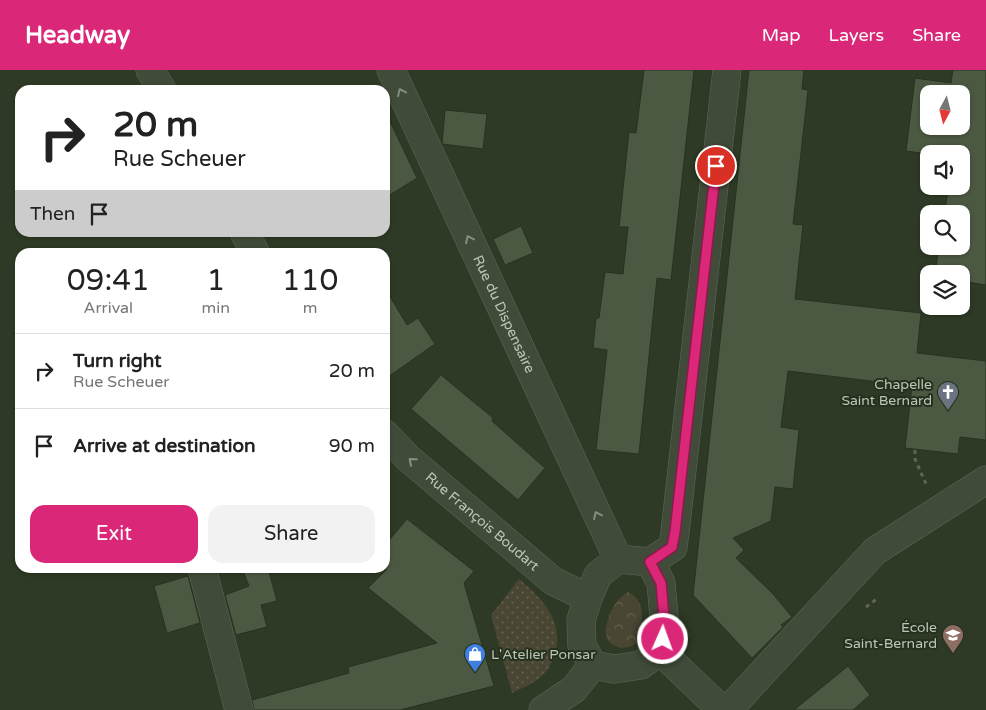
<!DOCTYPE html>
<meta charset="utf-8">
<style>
body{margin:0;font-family:"Varela Round",sans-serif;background:#f2f2f2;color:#222;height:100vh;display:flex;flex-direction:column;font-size:19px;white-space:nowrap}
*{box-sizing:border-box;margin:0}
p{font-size:16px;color:#767676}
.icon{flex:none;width:28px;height:28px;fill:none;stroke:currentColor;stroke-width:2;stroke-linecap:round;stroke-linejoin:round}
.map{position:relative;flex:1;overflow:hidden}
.drawer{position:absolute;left:15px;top:178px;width:375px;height:325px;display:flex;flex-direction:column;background:#fff;border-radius:15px;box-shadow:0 1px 4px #0004}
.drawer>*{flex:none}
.banner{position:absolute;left:15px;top:15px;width:375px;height:152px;border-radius:15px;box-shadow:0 1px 4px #0004;background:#fff;color:#222;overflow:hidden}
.needle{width:32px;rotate:187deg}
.controls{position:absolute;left:920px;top:15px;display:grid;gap:10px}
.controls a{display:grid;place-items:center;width:50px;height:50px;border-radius:10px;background:#fff;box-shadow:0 1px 4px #0004;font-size:25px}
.pin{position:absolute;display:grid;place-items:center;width:42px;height:42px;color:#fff;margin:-21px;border:2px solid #fff;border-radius:50%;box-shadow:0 1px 5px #0007}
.me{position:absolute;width:55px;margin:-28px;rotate:2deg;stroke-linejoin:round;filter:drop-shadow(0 0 4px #0008)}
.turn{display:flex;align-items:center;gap:18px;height:105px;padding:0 15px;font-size:22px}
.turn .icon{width:65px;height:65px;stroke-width:2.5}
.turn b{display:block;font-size:35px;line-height:42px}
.then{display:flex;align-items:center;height:48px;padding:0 15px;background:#0003;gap:10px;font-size:19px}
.eta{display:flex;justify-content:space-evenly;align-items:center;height:85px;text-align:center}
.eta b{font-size:30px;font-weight:600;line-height:35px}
.cta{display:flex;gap:10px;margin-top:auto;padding:10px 15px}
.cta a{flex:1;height:58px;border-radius:15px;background:#db2777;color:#fff;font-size:20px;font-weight:600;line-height:58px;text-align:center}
.cta a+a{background:#f2f2f2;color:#222}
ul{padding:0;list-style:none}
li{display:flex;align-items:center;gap:15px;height:75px;padding:0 15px;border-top:1px solid #e0e0e0}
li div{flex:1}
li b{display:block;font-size:19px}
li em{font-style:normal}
header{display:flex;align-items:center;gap:30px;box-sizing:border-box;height:70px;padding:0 25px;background:#db2777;color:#fff}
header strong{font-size:24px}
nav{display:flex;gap:28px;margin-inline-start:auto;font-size:18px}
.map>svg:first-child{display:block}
.grass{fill:url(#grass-dots)}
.forest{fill:url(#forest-crowns)}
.building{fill:#4c5942;stroke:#273220;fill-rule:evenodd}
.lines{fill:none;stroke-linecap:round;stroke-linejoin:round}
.minor-casing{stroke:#5e6957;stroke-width:29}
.path{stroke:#616450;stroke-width:3;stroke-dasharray:4 4;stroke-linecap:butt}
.minor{stroke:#404b39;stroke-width:28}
.oneway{stroke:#848f7d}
.route-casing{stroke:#8e194d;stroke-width:12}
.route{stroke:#db2777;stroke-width:9}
.labels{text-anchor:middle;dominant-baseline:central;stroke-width:4;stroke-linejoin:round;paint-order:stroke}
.street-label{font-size:14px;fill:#bbc6b4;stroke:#25301e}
.poi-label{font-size:14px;fill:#bbc6b4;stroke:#25301e;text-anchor:end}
</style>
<header>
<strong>Headway</strong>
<nav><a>Map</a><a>Layers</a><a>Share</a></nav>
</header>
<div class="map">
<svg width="986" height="640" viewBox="0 0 986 640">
<defs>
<pattern id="grass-dots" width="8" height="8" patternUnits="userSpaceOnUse" patternTransform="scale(1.25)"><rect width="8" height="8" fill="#4a4634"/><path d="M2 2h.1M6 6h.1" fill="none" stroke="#625f4f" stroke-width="1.8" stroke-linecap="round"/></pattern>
<pattern id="forest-crowns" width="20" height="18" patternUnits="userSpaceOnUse" patternTransform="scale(1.25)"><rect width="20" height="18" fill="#4a4634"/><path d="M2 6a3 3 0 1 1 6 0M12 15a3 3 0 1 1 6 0" fill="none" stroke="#625f4f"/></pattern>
</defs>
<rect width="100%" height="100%" fill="#2e3a25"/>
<path class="grass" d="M 519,509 C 542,528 564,551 555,583 C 552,591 549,600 542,606 C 533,614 522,618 512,623 L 491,545 Z"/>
<path class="forest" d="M 628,522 C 639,528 642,535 642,547 C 642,555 642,563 638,570 C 632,581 612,580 607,568 C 604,561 607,552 609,546 C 613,536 619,527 628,522 Z"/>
<path class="building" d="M 644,0 L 694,0 L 671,210 L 657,208 L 639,384 L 596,380 L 607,280 L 593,278 L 596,248 L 599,248 L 605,202 L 623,204 L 628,157 L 619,157 L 629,62 L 636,63 Z
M 749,0 L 804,0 L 802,19 L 808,20 L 793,154 L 803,155 L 795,229 L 921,243 L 917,283 L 986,291 L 986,370 L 960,367 L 958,384 L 905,378 L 912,316 L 788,301 L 781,357 L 799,360 L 793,419 L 775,417 L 771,451 L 733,468 L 744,480 L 736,488 L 773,524 L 792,547 L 781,555 L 783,557 L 752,588 L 693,525 Z
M 953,0 L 986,0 L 986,215 L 961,211 L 961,204 L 935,204 L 939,176 L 961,176 L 961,144 L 944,144 L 949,116 L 961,116 L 961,84 L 929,84 L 906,81 L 915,8 L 951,13 ZM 929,24 L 961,24 L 961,56 L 929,56 Z
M 445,40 L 487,44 L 483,79 L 442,74 Z
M 385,41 L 417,108 L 385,128 Z
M 521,156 L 533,183 L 505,195 L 493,169 Z
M 385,218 L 407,255 L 418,248 L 435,274 L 385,309 Z
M 441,305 L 493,348 L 492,351 L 545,398 L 518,430 L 411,339 Z
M 407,449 L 474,501 L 464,513 L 494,616 L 400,640 L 254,640 L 252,630 L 349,603 L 348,597 L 437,573 L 368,518 L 386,500 L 385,475 Z
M 242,498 L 268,498 L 277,531 L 261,535 L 267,557 L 236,565 L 225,525 L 249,516 Z
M 188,506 L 200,553 L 167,563 L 154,516 Z
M 848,596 L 870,625 L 853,640 L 794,640 Z"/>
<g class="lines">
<g class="minor-casing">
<g id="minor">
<path d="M 150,0 L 162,20"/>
<path id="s1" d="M 391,0 L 618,489"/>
<path d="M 244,162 L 255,182"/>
<path id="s2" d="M 385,364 L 408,388 L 553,511 L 588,528"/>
<path d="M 618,489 L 650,492 L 661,513 L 665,558 L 660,581 L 641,595 L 614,599 L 593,595 L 582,576 L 581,550 L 588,528 L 598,505 Z"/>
<path d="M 650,492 L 673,477 L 675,462 L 727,0"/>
<path d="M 202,498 L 239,640"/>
<path d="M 660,581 L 722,640"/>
<path d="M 543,640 L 574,619 L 593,595"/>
<path d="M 728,640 L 875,481 L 986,410"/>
</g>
</g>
<path class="path" d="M 915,380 L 915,389 L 926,414
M 866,537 L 878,528"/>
<use href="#minor" class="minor"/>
</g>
<defs><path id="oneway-chevron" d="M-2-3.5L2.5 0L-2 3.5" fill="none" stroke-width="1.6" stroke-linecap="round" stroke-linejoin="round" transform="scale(1.25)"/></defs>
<g class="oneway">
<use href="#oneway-chevron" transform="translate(401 22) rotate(-115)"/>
<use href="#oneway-chevron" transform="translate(469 169) rotate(-115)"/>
<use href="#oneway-chevron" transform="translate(412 391) rotate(-139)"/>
<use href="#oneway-chevron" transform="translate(597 445) rotate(-115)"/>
</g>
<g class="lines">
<g class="route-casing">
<path id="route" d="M 663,569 L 665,558 L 661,513 L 650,492 L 672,477 L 675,462 L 716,96"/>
</g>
<use href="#route" class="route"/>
</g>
<defs>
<g id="church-pin" transform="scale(1.125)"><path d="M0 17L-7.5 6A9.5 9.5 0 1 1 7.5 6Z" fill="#6b7280" stroke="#25301e"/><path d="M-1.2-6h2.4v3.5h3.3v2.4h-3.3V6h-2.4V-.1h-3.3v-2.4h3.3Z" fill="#fff"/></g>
<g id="school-pin" transform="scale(1.125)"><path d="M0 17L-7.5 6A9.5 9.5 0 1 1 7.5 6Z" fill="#8d6e63" stroke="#25301e"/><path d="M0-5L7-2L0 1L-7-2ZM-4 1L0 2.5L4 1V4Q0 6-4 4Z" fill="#fff"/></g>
<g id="shop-pin" transform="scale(1.125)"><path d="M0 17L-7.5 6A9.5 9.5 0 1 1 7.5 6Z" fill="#3f7fe0" stroke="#25301e"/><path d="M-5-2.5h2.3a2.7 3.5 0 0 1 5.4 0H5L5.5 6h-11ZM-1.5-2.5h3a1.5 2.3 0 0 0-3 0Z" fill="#fff"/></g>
</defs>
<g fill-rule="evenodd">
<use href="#church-pin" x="948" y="322"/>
<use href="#school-pin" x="953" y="565"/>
<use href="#shop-pin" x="475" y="584"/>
</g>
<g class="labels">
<g class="street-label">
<text stroke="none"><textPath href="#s1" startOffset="269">Rue du Dispensaire</textPath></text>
<text stroke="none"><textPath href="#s2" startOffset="131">Rue François Boudart</textPath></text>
</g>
<g class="poi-label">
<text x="932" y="314">Chapelle<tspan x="932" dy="16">Saint Bernard</tspan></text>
<text x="937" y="557">École<tspan x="937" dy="16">Saint-Bernard</tspan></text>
<text x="491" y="584" text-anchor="start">L'Atelier Ponsar</text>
</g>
</g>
</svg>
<div class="controls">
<a><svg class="needle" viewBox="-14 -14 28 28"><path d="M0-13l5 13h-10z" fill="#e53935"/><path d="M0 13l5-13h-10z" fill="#767676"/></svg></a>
<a><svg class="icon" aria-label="sound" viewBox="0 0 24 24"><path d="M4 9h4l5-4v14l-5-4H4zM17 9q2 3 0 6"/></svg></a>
<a><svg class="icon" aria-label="search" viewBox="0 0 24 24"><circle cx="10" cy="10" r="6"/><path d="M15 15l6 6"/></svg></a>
<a><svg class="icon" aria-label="layers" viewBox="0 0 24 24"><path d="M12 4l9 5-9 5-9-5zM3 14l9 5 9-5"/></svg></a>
</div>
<div class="pin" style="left:716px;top:96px;background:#d93025"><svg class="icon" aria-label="arrive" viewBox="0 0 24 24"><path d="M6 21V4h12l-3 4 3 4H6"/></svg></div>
<svg class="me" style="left:663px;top:569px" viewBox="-20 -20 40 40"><circle r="17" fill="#db2777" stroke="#fff" stroke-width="3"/><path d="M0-11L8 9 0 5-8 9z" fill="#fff"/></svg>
<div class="banner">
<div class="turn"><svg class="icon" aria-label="right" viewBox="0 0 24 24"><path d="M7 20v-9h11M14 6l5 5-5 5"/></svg><div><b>20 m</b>Rue Scheuer</div></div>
<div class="then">Then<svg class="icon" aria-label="arrive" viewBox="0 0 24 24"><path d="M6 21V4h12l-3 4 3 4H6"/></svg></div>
</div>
<section class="drawer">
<div class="eta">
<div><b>09:41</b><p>Arrival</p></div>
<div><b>1</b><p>min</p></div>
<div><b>110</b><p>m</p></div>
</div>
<ul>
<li><svg class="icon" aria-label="right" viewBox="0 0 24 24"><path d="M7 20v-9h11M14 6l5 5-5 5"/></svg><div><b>Turn right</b><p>Rue Scheuer</p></div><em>20 m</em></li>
<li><svg class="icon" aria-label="arrive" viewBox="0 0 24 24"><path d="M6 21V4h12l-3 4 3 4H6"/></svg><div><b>Arrive at destination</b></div><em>90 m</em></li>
</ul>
<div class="cta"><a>Exit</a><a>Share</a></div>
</section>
</div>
